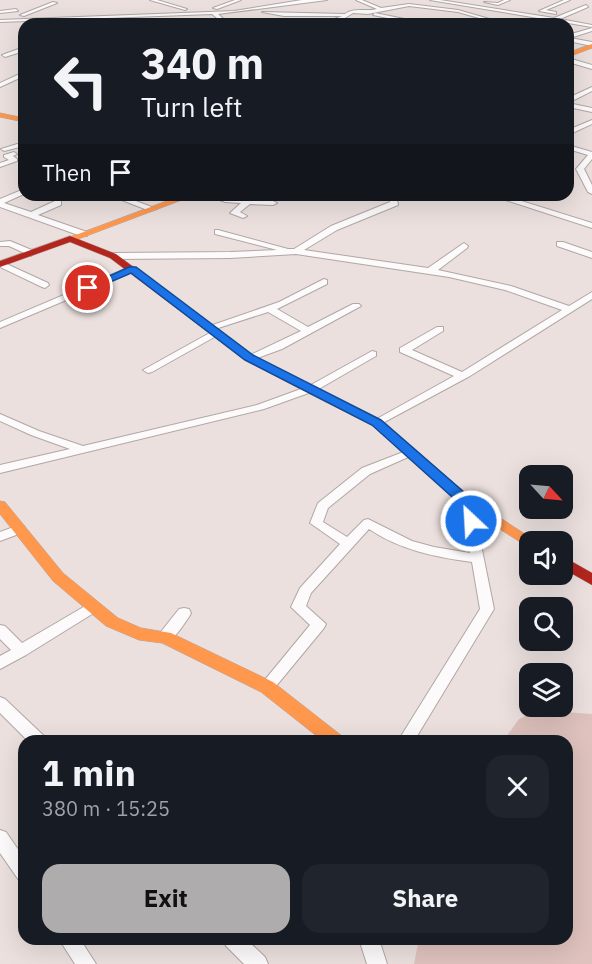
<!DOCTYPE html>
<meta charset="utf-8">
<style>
body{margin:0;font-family:"IBM Plex Sans",sans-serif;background:#20242c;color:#f1f3f6;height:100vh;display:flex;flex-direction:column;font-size:22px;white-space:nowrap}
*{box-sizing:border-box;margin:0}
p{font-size:20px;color:#9ea1a6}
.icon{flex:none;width:33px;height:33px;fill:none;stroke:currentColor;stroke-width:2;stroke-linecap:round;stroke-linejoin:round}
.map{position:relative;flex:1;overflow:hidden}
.details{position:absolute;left:18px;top:735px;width:555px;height:210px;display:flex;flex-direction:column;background:#171b24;border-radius:18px;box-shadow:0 6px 24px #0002}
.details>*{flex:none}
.banner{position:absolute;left:18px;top:18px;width:556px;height:183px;border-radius:18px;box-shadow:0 6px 24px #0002;background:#171b24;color:#f1f3f6;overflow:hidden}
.needle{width:39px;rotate:116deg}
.fabs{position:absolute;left:519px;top:465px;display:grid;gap:12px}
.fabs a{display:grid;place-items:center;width:54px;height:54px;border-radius:12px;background:#171b24;box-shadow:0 6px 24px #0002;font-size:30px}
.pin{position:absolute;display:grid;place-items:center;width:51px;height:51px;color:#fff;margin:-26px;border:3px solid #fff;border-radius:50%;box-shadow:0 2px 6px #0007}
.me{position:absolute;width:66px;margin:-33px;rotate:335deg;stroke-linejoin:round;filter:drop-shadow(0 0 4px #0008)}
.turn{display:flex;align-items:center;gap:21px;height:126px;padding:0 24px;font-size:27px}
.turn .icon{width:78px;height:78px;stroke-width:2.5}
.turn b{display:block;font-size:42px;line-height:51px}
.then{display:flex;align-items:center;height:57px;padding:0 24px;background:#0003;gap:12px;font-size:22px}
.round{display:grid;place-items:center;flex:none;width:63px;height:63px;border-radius:18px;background:#20242c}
.overview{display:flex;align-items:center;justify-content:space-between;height:102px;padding:0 24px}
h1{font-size:36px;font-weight:700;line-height:45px}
.primary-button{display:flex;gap:12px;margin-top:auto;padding:12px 24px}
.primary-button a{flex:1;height:69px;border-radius:18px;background:#afacad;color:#111;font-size:24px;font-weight:700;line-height:69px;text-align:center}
.primary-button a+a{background:#20242c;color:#f1f3f6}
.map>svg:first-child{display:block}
.green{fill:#dfc2be}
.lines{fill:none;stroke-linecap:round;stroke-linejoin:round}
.street-casing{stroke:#b0a7a6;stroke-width:2}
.slow-casing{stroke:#b0a7a6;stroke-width:1}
.jam-casing{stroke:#b0a7a6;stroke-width:1}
.street{fill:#fcfafa;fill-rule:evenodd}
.slow{fill:#ff974d;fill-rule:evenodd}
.jam{fill:#b3261e;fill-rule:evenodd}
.route{fill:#1a73e8;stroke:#114b97;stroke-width:1.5}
</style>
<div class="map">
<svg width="592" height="964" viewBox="0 0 592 964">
<rect width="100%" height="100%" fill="#ebe0de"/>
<path class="green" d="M 538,710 L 592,714 L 592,964 L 414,964 L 419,939 L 567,939 L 567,741 L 503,741 L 519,719 Z"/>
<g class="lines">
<g class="street-casing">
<path id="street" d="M 150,0 L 157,0 L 187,9 L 185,10 Z
M 235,0 L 241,0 L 217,9 L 213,8 Z
M 302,0 L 327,0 L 218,14 L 229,24 L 224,24 L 212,14 L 0,22 L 0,20 L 234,11 Z
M 356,0 L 362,0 L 381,8 L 409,4 L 458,10 L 507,24 L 500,24 L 458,12 L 409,6 L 368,14 L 353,13 C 342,20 335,24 322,24 L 342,16 L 284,16 L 262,12 L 345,14 C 354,7 366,12 377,9 Z
M 430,0 L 440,0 L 554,18 L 586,5 L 588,7 L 560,19 L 592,25 L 592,27 Z
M 504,0 L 510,0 L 498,5 L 484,2 L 498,3 Z
M 564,0 L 570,0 L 546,10 L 556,12 L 556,14 L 539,11 Z
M 53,2 L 57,3 L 24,16 L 20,15 Z
M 16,9 L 18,11 L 0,13 L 0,11 Z
M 375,13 L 424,23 L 426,24 L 417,24 L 373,15 Z
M 278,22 L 285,23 L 285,24 L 276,24 Z
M 592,28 L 592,31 L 570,38 L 592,42 L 592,46 L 568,41 L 568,35 Z
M 24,47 L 24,51 L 5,57 L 2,55 Z
M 568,58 L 592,65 L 592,69 L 568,62 Z
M 24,72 L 24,76 L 0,87 L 0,83 Z
M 592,87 L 592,91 L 568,103 L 568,98 Z
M 568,103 L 592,108 L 592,112 L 568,107 Z
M 592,120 L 592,124 L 568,135 L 568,130 Z
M 24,142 L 24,146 L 4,151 L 1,149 Z
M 568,145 L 592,152 L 592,159 L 584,169 L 592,185 L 592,194 L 588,192 L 576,169 L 588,155 L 568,149 Z
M 14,152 L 17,154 L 13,156 L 17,159 L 17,161 L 0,167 L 0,163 L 9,160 L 4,157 L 4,155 Z
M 24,189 L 24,194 L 4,203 L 31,212 L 55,201 L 61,201 L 61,205 L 38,215 L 87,232 L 87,236 L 81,236 L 0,207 L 0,199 Z
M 109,195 L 120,195 L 157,209 L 150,211 Z
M 207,195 L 273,201 L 277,203 L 273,205 L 250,204 L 240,212 L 247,216 L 243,218 L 230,213 L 241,203 L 225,202 Z
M 395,195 L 405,195 L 397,200 L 398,205 L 337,230 L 304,250 L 428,268 L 464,243 L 468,246 L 467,248 L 438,270 L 511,286 L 569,306 L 592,292 L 592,299 L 470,376 L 377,426 L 371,423 L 373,421 L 454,376 L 400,352 L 400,348 L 437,327 L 443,327 L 443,331 L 412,350 L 462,372 L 562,310 L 505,290 L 449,277 L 296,254 L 230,258 L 113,259 L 109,256 L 113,253 L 230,252 L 277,250 L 215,234 L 215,230 L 218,230 L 288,249 L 294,249 L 331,226 L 390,202 L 389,198 Z
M 490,195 L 502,195 L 592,223 L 592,228 Z
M 10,241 L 34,251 L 35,253 L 31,256 L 9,246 L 0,246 L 0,242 Z
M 557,242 L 563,242 L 592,252 L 592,258 L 557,246 Z
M 0,261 L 48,283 L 49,285 L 45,288 L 42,287 L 0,267 Z
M 132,266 L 136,269 L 135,271 L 0,328 L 0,322 Z
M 324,279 L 327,280 L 327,284 L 277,309 L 308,327 L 353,304 L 359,304 L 361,306 L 282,349 L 249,361 L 244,358 L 301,331 L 268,312 L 212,330 L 206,330 L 204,328 L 279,302 Z
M 215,330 L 218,331 L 218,335 L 152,372 L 148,373 L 143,370 Z
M 372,351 L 376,352 L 376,356 L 317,390 L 264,409 L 0,473 L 0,465 L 70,449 L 31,435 L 0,421 L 0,414 L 39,431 L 83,446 L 257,405 L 309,386 Z
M 411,449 L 415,450 L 417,452 L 415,454 L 370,474 L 328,508 L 323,522 L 347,537 L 364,520 L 368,519 L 412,541 L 434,547 L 470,553 L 462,503 L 464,500 L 472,500 L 494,609 L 414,741 L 398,741 L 480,609 L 472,562 C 435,557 400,550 369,529 L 311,593 L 306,606 L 326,624 L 324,628 L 272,691 L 267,693 L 262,691 L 259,687 L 310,625 L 291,607 L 300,588 L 340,544 L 310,523 L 318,503 L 362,468 Z
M 19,525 L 24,526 L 25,529 L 24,532 L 0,541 L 0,532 Z
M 92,602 L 97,603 L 99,607 L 97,611 L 26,655 L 0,669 L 0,656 L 11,650 L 0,639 L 0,625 L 5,626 L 22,643 Z
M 184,608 L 189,609 L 191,613 L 189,617 C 182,626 173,645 160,641 L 158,637 L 160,633 L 179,609 Z
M 0,697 L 5,699 L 44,736 L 46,741 L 28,741 L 0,713 Z
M 0,830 L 6,832 L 24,858 L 24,881 L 18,879 L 0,853 Z
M 59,939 L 80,939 L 96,964 L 75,964 Z
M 223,939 L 246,939 L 265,957 L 268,964 L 244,964 L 226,946 Z
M 359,939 L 379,939 L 387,964 L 367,964 Z"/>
</g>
<g class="slow-casing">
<path id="slow" d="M 592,44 L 592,48 L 568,57 L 568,53 Z
M 0,113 L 24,118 L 24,122 L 0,117 Z
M 183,195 L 195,195 L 73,241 L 65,239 Z
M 314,387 L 381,420 L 473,500 L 537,542 L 530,542 L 530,547 L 525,545 L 463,506 L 373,426 L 310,394 L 308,391 L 310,388 Z
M 0,501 L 5,502 L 63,573 L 118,618 L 141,628 L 171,633 L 273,682 L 342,736 L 345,741 L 323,741 L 261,692 L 162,643 L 139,640 L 106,626 L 53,581 L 0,514 Z"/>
</g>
<g class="jam-casing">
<path id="jam" d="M 70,236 L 116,254 L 253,356 L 320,391 L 314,395 L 310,394 L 245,360 L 110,258 L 70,242 L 0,267 L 0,261 Z
M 562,556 L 592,573 L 592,585 L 562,568 Z"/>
</g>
<use href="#street" class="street"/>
<use href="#slow" class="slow"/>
<use href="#jam" class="jam"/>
</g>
<path class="route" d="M 129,267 L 136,267 L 253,355 L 381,420 L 473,500 L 478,521 L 476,525 L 466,525 L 461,505 L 372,425 L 245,360 L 131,273 L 92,290 L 83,288 Z"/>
</svg>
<div class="fabs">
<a><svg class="needle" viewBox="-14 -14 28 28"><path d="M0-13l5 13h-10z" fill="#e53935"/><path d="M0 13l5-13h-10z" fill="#9ea1a6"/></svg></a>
<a><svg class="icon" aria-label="sound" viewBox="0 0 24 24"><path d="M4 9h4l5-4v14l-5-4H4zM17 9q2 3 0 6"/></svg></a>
<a><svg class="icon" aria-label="search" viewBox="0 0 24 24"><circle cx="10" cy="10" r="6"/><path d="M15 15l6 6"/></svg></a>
<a><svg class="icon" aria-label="layers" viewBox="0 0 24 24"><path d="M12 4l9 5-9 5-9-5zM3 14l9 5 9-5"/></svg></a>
</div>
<div class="pin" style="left:88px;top:288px;background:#d93025"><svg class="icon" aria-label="arrive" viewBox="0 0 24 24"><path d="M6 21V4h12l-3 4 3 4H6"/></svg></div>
<svg class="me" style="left:471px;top:521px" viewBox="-20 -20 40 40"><circle r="17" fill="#1a73e8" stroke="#fff" stroke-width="3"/><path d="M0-11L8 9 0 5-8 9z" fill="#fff"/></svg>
<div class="banner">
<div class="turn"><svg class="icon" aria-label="left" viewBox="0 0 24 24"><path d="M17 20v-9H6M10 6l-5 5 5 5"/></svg><div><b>340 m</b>Turn left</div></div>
<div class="then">Then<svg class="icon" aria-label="arrive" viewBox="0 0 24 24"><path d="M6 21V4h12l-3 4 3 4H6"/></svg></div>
</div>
<section class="details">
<div class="overview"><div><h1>1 min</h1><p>380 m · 15:25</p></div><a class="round"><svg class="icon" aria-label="close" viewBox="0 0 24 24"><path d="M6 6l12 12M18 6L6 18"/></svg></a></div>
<div class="primary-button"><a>Exit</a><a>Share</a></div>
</section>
</div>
